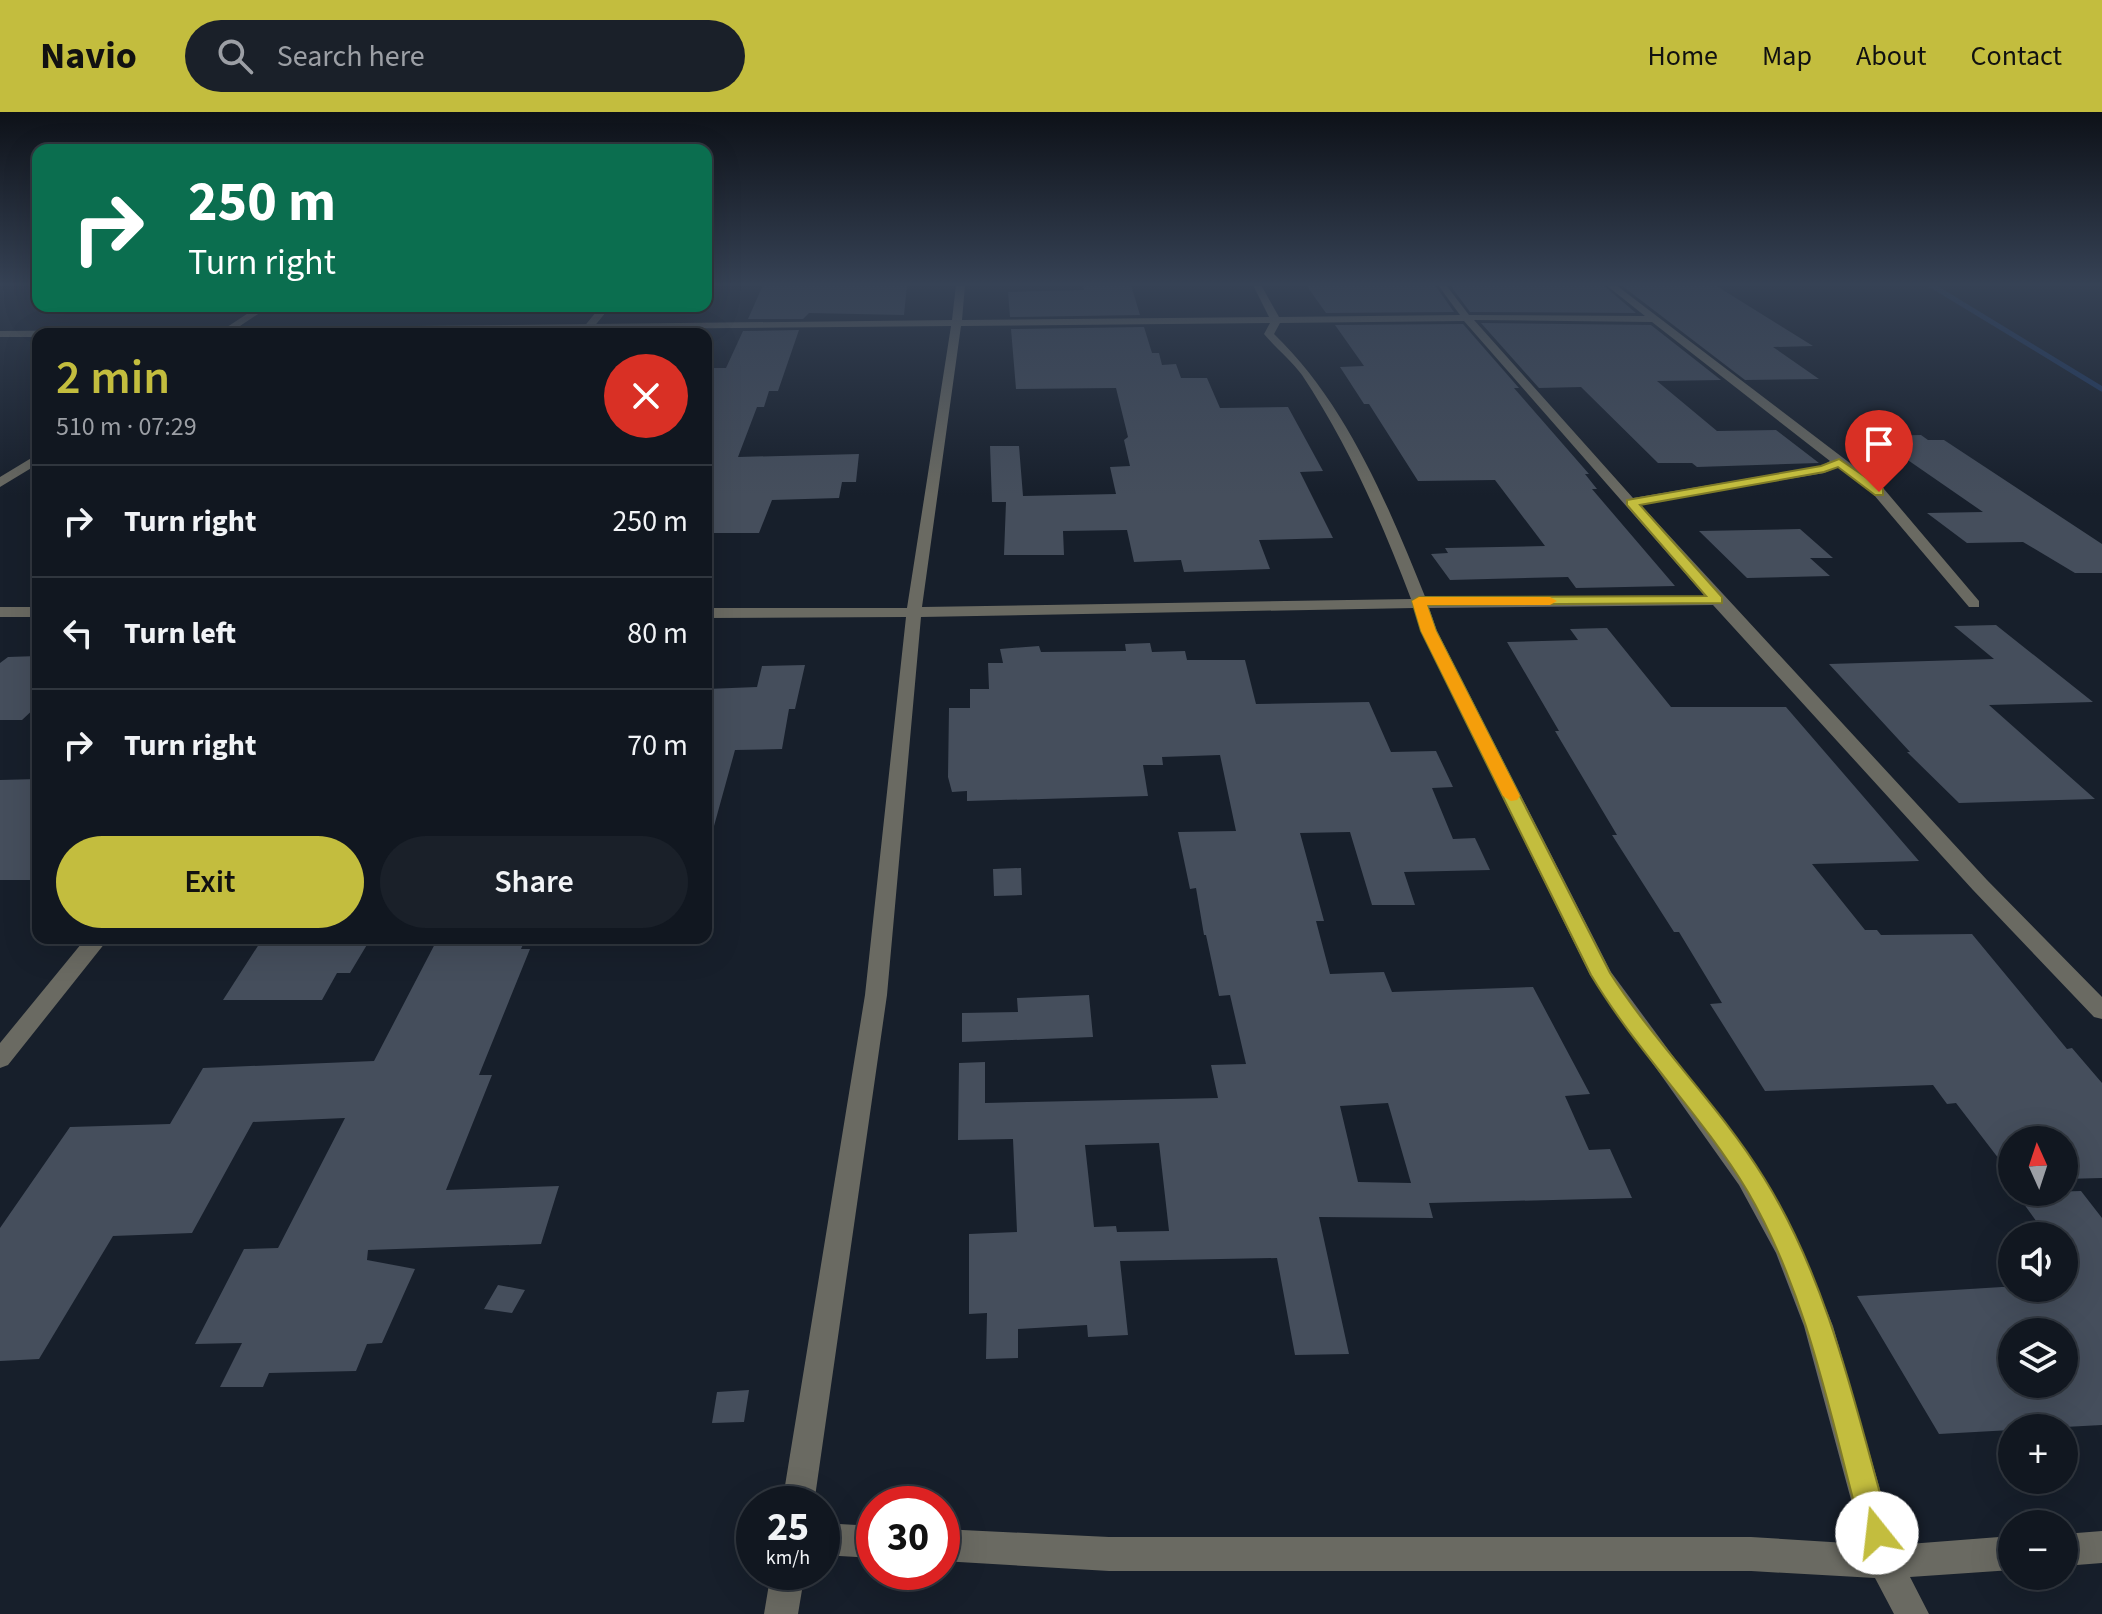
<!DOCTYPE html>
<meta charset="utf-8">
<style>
body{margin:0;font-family:"Source Sans 3",sans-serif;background:#1a2029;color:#f1f3f6;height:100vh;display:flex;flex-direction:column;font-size:30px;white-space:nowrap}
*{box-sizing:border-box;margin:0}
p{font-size:26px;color:#9c9fa5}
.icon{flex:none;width:44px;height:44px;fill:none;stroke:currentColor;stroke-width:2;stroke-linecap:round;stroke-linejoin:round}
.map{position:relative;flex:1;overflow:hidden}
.sheet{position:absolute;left:32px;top:216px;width:680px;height:616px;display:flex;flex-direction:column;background:#111720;border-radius:16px;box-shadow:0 8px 32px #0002,0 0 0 2px #30363e}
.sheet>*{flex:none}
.banner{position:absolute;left:32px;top:32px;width:680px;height:168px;border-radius:16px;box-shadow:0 8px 32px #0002,0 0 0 2px #30363e;background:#0b6e4f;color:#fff;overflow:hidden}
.needle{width:52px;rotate:357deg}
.controls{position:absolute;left:1998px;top:1014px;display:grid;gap:16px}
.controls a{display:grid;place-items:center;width:80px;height:80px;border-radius:50%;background:#111720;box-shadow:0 8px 32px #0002,0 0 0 2px #30363e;font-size:40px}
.speed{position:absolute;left:736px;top:1374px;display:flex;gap:16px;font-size:40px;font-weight:700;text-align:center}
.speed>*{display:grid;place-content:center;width:104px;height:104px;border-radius:50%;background:#111720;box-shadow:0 8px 32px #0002,0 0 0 2px #30363e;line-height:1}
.speed small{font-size:20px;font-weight:400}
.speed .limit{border:12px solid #d22;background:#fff;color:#111}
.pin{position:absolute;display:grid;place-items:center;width:68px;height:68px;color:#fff;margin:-82px -34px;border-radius:50% 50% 50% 0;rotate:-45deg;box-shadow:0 0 8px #0007}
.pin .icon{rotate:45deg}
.me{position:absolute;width:88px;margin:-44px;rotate:344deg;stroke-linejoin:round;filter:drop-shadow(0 0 6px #0008)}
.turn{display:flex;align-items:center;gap:28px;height:168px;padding:0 24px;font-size:36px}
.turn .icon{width:104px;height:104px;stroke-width:2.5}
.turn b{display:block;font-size:56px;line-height:68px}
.round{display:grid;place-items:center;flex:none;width:84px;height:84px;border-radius:42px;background:#1a2029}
.overview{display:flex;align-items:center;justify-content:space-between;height:136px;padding:0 24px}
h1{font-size:48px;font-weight:600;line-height:60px;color:#c3bd3e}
.action{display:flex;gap:16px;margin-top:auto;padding:16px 24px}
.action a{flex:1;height:92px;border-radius:48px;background:#c3bd3e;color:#111;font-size:32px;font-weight:600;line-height:92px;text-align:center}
.action a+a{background:#1a2029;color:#f1f3f6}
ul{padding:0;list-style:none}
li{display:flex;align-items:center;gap:24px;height:112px;padding:0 24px;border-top:2px solid #30363e}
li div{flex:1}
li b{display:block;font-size:30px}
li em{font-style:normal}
header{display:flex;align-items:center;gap:48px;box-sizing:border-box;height:112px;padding:0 40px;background:#c3bd3e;color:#111}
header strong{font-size:38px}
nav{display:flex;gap:44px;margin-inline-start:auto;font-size:28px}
.search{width:560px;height:72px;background:#1a2029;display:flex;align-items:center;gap:20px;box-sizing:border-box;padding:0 28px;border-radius:44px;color:#9c9fa5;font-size:30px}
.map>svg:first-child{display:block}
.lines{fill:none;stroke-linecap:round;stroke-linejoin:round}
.stream{stroke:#203a63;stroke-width:5}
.building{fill:#454e5c;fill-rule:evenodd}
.minor{fill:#6a6a62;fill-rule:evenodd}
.tertiary{fill:#6a6a62;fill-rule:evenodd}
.route{fill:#c3bd3e;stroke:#7f7b28;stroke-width:2}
.slow{fill:#f59e0b}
</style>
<header>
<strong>Navio</strong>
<div class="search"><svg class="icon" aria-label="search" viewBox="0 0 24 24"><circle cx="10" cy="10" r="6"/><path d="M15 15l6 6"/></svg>Search here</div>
<nav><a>Home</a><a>Map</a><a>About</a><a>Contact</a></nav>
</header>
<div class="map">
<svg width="2102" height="1502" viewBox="0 0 2102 1502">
<rect width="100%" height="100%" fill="#171f2b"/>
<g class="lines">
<path class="stream" d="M 1931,173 L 2102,277"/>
</g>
<path class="building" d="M 763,173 L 907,173 L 904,203 L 809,201 L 803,207 L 748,207 Z
M 1083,173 L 1131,173 L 1140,203 L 1010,205 L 1008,180 L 1084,178 Z
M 1306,173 L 1435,173 L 1454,200 L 1326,201 Z
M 1450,173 L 1603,173 L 1636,201 L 1470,200 Z
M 1621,173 L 1715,173 L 1813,234 L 1773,235 L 1819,267 L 1745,268 Z
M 1481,211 L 1651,213 L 1721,268 L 1657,269 L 1717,319 L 1776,318 L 1819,351 L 1697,355 L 1692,351 L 1658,351 L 1581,275 L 1539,276 Z
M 1463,212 L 1519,276 L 1514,276 L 1589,362 L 1585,362 L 1597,377 L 1592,377 L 1675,474 L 1576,476 L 1568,465 L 1450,468 L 1431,442 L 1448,441 L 1445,436 L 1545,434 L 1495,368 L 1418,369 L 1369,292 L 1364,292 L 1340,255 L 1364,254 L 1335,213 Z
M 1144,215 L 1152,241 L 1159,241 L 1162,253 L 1176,252 L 1181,266 L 1207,266 L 1220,296 L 1288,295 L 1323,359 L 1300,360 L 1333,426 L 1259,428 L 1270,457 L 1184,460 L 1181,448 L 1134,450 L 1127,418 L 1063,419 L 1064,443 L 1004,443 L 1006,390 L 992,390 L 990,334 L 1019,334 L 1023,384 L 1116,382 L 1110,355 L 1130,354 L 1124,328 L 1128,325 L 1116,276 L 1016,277 L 1011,217 Z
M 799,218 L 778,279 L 769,279 L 764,295 L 757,295 L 738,345 L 859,342 L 856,370 L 842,370 L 839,386 L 772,388 L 759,421 L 706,421 L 706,256 L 726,256 L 743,219 Z
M 1921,323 L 1928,328 L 1944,328 L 2102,432 L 2102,461 L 2075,461 L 2023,430 L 1967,431 L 1927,401 L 1983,400 L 1873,324 Z
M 1800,417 L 1833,446 L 1810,446 L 1830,464 L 1747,466 L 1699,419 Z
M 1996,513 L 2093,590 L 1989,593 L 2095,687 L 1959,691 L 1907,640 L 1910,640 L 1829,552 L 1994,547 L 1954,514 Z
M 1607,516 L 1671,595 L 1786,595 L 1919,749 L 1812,752 L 1865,818 L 1877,818 L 1881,823 L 1972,822 L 2067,937 L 2072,936 L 2102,971 L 2102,1066 L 2064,1067 L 2064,1028 L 2012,1028 L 2012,1064 L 1956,991 L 1947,992 L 1933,973 L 1765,979 L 1710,892 L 1722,891 L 1679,820 L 1674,820 L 1612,723 L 1617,723 L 1555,619 L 1559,619 L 1507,530 L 1578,528 L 1570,517 Z
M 1150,531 L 1152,540 L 1185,539 L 1187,548 L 1245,548 L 1256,592 L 1369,590 L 1391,640 L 1436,639 L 1453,675 L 1432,676 L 1453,727 L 1475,726 L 1490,758 L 1404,760 L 1415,793 L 1372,793 L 1350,720 L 1300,721 L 1324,809 L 1316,809 L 1330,862 L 1384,860 L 1392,880 L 1533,875 L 1590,982 L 1565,984 L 1589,1038 L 1610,1037 L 1632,1086 L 1429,1091 L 1433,1106 L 1319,1105 L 1349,1242 L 1295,1243 L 1277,1146 L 1120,1149 L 1128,1223 L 1088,1225 L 1087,1213 L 1018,1217 L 1018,1246 L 986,1247 L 987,1201 L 969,1202 L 969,1122 L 1017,1120 L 1013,1027 L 958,1028 L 959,951 L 985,950 L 985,991 L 1218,986 L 1211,953 L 1246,952 L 1230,883 L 1219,884 L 1206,823 L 1204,823 L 1196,776 L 1190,777 L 1178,720 L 1236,719 L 1220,643 L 1162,645 L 1163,653 L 1143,653 L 1148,684 L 967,689 L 967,679 L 952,680 L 948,665 L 949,596 L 970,596 L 970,577 L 989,577 L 988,551 L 1003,551 L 1000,537 L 1039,534 L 1041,540 L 1126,539 L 1125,532 ZM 1388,991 L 1411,1071 L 1358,1070 L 1340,994 ZM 1159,1031 L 1169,1119 L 1117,1120 L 1116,1114 L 1094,1115 L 1085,1033 Z
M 38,544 L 38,593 L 22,608 L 0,608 L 0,551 L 8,545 Z
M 805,553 L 795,597 L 789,597 L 782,637 L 735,638 L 714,714 L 706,713 L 706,577 L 757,575 L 762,554 Z
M 38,667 L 38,768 L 0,768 L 0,668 Z
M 1021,756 L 1022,783 L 994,784 L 993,757 Z
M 263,826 L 371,826 L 350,861 L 337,861 L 322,888 L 223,888 Z
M 438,826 L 526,826 L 521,837 L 530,837 L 479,963 L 492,963 L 446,1078 L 559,1074 L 541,1132 L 368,1138 L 367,1148 L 415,1157 L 382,1231 L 367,1232 L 356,1259 L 269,1261 L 263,1275 L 220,1275 L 242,1231 L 195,1232 L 244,1137 L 278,1136 L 345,1006 L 253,1010 L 192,1121 L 113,1124 L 39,1247 L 0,1249 L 0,1116 L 70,1015 L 170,1012 L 203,956 L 374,949 Z
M 1089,883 L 1093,925 L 962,930 L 962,901 L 1018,900 L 1017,886 Z
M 2081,1079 L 2102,1106 L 2102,1313 L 1939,1322 L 1857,1184 L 2002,1175 L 2064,1176 L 2064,1124 L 2047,1124 L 2016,1081 ZM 2012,1220 L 2064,1220 L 2064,1272 L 2012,1272 Z
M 498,1173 L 525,1178 L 512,1201 L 484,1197 Z
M 749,1278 L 744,1310 L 712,1311 L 717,1280 Z"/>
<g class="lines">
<path class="minor" d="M 956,173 L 965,173 L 962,208 L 1269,205 L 1253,173 L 1261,173 L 1279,205 L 1460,203 L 1438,173 L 1446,173 L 1469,203 L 1645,204 L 1606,173 L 1616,173 L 1884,377 L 1979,489 L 1979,495 L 1969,495 L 1874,383 L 1838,355 L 1824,361 L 1640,392 L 1987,768 L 2102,885 L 2102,907 L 2094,905 L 1973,778 L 1713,493 L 1429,496 L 1437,519 L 1611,860 L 1757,1058 L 1799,1131 L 1833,1214 L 1896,1433 L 2012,1424 L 2012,1458 L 1910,1465 L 1929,1502 L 1894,1502 L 1875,1466 L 1751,1459 L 1109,1459 L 942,1449 L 942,1417 L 1109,1425 L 1751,1425 L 1863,1432 L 1804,1214 L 1776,1141 L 1739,1073 L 1590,863 L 1421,519 L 1414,496 L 921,505 L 887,883 L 814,1392 L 782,1392 L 865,883 L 906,505 L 706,506 L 706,496 L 907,496 L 951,214 L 38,222 L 38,225 L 0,225 L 0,219 L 224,217 L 259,194 L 270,194 L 237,216 L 952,208 ZM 1474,208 L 1652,210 L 1830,349 L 1821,354 L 1633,386 ZM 1464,209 L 1705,484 L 1426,487 C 1389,395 1347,292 1274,222 L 1280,211 ZM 1270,211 L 1264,222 C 1276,236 1291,248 1302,263 C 1348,332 1382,410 1411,487 L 922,495 L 961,214 Z
M 38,342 L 38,352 L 0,375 L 0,365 Z
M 0,495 L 38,495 L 38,505 L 0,505 Z
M 822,1411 L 874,1414 L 874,1446 L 822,1443 Z
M 2102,1419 L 2102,1451 L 2064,1454 L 2064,1422 Z
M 771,1460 L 805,1460 L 798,1502 L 764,1502 Z"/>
<path class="tertiary" d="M 601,194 L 611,194 L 588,222 L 578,222 Z
M 86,826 L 109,826 L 8,953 L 0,956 L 0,931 Z"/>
</g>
<linearGradient id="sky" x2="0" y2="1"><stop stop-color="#0d1118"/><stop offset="0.45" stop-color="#364255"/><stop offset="1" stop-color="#364255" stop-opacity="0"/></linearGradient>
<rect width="2102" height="383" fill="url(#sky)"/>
<path class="route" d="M 1839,347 L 1883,377 L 1883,383 L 1875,383 L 1838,355 L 1824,360 L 1640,393 L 1722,485 L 1722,491 L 1427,493 L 1436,519 L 1610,861 C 1656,933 1719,993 1764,1066 C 1830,1172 1857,1302 1891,1421 L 1887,1431 L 1877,1435 L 1866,1431 L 1862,1421 C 1831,1307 1808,1183 1748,1080 C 1702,1003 1637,940 1591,863 L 1421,519 L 1412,489 L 1419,485 L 1706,484 L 1627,393 L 1627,388 L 1821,354 Z"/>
<path class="slow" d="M 1419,485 L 1550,485 L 1557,489 L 1550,493 L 1427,493 L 1436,519 L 1520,684 L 1517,688 L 1511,689 L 1503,684 L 1421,519 L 1412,489 Z"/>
</svg>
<div class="controls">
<a><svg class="needle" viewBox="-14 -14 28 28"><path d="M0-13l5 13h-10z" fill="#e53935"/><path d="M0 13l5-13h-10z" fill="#9c9fa5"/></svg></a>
<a><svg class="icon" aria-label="sound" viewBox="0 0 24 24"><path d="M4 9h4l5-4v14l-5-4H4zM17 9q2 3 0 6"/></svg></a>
<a><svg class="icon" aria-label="layers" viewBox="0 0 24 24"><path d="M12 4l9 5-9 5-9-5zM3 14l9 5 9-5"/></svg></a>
<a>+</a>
<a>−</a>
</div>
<div class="speed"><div>25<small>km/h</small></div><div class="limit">30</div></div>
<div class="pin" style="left:1879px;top:380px;background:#d93025"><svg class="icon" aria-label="arrive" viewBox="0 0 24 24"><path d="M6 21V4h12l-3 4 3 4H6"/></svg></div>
<svg class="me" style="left:1877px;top:1421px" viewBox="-20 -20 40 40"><circle r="19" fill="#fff"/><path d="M0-13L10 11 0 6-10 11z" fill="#c3bd3e"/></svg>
<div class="banner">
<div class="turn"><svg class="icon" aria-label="right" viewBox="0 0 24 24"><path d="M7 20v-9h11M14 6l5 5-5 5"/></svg><div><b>250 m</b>Turn right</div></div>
</div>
<section class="sheet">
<div class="overview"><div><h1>2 min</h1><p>510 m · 07:29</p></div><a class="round" style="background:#d93025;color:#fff"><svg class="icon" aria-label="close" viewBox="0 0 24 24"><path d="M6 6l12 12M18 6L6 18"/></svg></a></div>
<ul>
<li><svg class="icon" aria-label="right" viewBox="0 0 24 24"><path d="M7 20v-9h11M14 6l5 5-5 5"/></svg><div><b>Turn right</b></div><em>250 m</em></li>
<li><svg class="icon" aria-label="left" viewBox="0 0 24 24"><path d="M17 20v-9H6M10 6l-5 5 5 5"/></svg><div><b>Turn left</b></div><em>80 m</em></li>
<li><svg class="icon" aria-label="right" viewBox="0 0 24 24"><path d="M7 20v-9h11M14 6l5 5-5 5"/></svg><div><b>Turn right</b></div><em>70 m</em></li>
</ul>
<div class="action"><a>Exit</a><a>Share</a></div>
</section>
</div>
